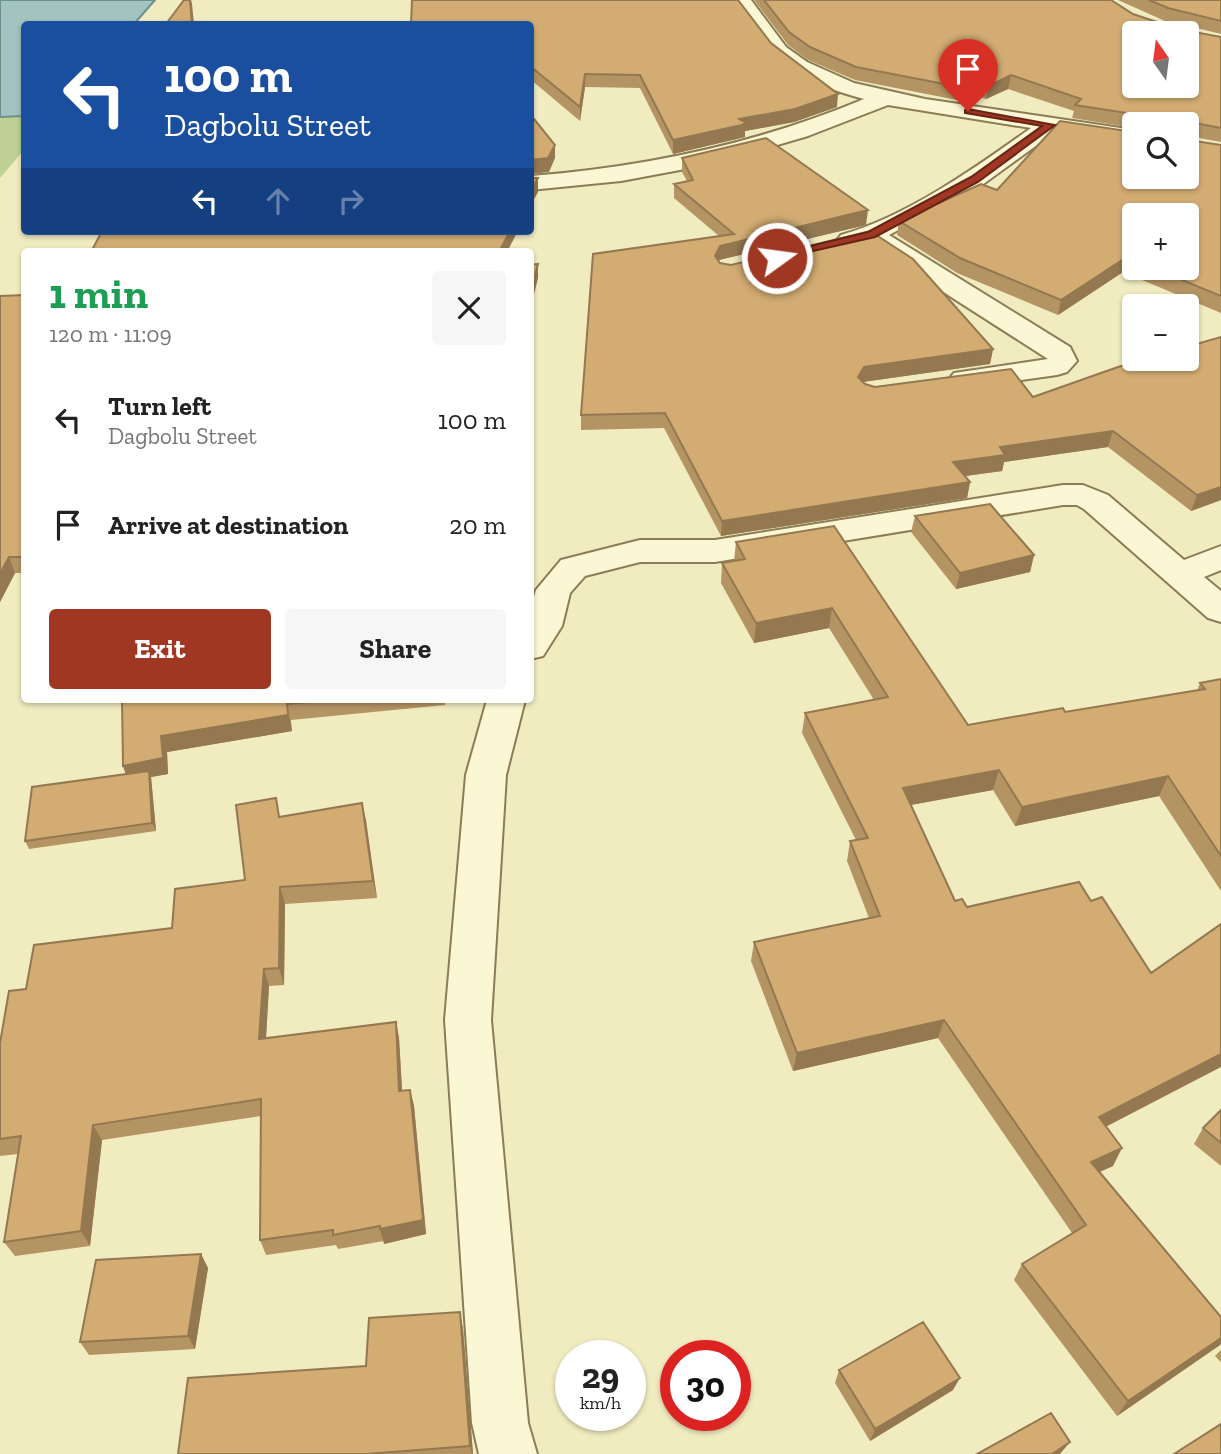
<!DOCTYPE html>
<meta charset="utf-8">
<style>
body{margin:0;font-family:"Zilla Slab",serif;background:#f6f6f6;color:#222;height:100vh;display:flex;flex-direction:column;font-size:26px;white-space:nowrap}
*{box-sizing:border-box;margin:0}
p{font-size:23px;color:#767676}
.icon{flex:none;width:38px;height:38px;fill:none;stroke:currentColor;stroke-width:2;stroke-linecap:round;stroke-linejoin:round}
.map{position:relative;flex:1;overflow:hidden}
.drawer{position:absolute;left:21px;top:248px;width:513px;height:455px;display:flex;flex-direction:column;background:#fff;border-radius:7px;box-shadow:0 2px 5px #0004}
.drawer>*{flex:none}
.banner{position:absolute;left:21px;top:21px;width:513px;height:214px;border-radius:7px;box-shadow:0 2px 5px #0004;background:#1a4fa0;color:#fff;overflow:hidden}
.needle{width:46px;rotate:346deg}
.controls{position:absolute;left:1122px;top:21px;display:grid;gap:14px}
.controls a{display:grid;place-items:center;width:77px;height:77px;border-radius:7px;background:#fff;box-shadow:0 2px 5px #0004;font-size:35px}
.speed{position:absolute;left:555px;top:1340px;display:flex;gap:14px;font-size:35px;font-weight:700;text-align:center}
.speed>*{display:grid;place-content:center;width:91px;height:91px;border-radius:50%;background:#fff;box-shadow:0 2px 5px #0004;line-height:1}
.speed small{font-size:18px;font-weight:400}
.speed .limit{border:10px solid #d22;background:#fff;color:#111}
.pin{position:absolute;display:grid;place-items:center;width:60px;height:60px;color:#fff;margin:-72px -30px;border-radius:50% 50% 50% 0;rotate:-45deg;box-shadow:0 0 7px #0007}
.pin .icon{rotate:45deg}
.me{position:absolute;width:77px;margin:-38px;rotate:76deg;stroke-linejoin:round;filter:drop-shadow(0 0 5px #0008)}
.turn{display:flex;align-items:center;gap:24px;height:147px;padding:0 28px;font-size:32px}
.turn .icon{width:91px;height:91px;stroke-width:2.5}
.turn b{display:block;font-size:49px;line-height:60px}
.lanes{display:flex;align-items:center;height:66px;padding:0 28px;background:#0003;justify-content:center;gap:35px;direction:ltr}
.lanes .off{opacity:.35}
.round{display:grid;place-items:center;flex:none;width:74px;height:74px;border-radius:7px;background:#f6f6f6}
.overview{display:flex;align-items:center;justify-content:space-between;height:119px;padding:0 28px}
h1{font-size:42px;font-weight:700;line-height:52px;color:#1e9e55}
.button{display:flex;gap:14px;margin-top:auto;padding:14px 28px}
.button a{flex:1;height:80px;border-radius:7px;background:#9f3722;color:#fff;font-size:28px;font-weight:700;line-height:80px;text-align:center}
.button a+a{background:#f6f6f6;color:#222}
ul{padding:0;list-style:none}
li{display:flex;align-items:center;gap:21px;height:105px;padding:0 28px}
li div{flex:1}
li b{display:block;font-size:26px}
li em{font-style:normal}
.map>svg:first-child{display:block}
.green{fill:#bed093}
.water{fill:#a3c3bf;stroke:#69918f;stroke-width:2}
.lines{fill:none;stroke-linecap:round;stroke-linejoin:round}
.street-casing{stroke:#8b7c56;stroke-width:4}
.street{fill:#fbf7d4;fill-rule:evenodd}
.wall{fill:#b59463;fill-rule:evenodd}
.shaded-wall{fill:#937850}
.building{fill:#d2ac73;stroke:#937850;stroke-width:2;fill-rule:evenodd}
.route{fill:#9f3722;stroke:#672416;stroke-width:2}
</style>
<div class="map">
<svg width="1221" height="1454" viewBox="0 0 1221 1454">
<rect width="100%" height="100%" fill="#f1ebc0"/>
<path class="green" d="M 24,116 L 24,150 L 0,178 L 0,117 Z"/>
<path class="water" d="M 0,0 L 155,0 L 134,24 L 24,24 L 24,116 L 0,117 Z"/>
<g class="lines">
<g class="street-casing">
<path id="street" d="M 731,0 L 751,0 L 786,47 L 807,62 L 854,83 L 925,99 L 1134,130 L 1134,144 L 1055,132 L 982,185 L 889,235 L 1070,347 L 1077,361 L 1067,372 L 1057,375 L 964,388 L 954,385 L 949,379 L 954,373 L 1048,359 L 867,243 L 850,248 L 841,245 L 837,240 L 841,235 C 906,217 977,167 1031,128 L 888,105 L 808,136 L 712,164 L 621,181 L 530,190 L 530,176 C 646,167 756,144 864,99 C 790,79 773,62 731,0 Z
M 1063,485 L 1083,485 L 1108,495 L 1184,560 L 1221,546 L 1221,570 L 1204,577 L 1221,591 L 1221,622 L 1208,618 L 1084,509 L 1077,505 L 1063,505 L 715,562 L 640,562 L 585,576 L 570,593 L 562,626 L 543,656 L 530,659 L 530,610 L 536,590 L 561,560 L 640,540 L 715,540 Z
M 487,700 L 525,700 L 506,775 L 491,1020 L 528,1423 L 537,1454 L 479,1454 L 472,1423 L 445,1020 L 466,775 Z"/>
</g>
<use href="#street" class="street"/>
</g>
<path class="wall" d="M 754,0 L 1111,0 L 1133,14 L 1160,23 L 1175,23 L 1165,21 L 1118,0 L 1221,0 L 1221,34 L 1188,26 L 1189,31 L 1221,37 L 1221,142 L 1188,136 L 1188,140 L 1221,145 L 1221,313 L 1123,272 L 1058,315 L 957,273 L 897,235 L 899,221 L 997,190 L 1134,177 L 1186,124 L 1134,124 L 1134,128 L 1072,118 L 1074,111 L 1008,89 L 986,99 L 963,91 L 957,100 L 855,80 L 808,60 L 788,45 ZM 1134,215 L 1186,268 L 1134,268 Z
M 530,24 L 771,43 L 837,107 L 794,122 L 745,131 L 745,137 L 741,138 L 673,154 L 640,88 L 585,87 L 580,121 L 530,79 Z
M 682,158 L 866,225 L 719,260 L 720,263 L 993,349 L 990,364 L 863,382 L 865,384 L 875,387 L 1033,397 L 1221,337 L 1221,500 L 1191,511 L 1108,447 L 1004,462 L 1002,471 L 965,476 L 970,482 L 967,498 L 721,536 L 664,428 L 581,430 L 581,415 L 719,236 L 674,198 L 674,184 L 687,181 L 682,172 Z
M 58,231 L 518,231 L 101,233 L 58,232 Z
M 24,295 L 24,573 L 15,573 L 0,602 L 0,296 Z
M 915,516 L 1034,555 L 1030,572 L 956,589 L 911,532 Z
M 834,526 L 968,725 L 1065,712 L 1197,691 L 1200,683 L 1221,679 L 1221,891 L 1159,796 L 1015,826 L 993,790 L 911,805 L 955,901 L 967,907 L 1106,1126 L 1113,1166 L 1099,1172 L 1220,1345 L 1117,1416 L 1014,1280 L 1022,1264 L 1072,1233 L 938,1038 L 793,1071 L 751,961 L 754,942 L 869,918 L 847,861 L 850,841 L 856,840 L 802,733 L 805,713 L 874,700 L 829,628 L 754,643 L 721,583 L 722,563 L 734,561 L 736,542 Z
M 122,700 L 445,700 L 445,705 L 291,720 L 292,731 L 167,752 L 168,774 L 151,777 L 156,831 L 29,849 L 25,841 L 126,775 L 123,766 Z
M 362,803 L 377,898 L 285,904 L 284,985 L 269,986 L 266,1038 L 396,1022 L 399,1038 L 402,1091 L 410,1090 L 414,1106 L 426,1234 L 384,1244 L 384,1241 L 338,1249 L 336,1245 L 266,1255 L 260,1240 L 261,1116 L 102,1140 L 90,1246 L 15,1256 L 4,1242 L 18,1154 L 0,1156 L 0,1043 L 26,989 L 172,928 L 245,880 L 281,817 Z
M 1221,1110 L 1221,1166 L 1194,1144 L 1203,1128 Z
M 201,1254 L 208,1268 L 195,1349 L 89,1355 L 80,1342 Z
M 460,1312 L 463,1329 L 473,1454 L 178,1454 L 366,1366 Z
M 1221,1350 L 1221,1362 L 1215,1356 Z
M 839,1370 L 953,1390 L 870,1441 L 835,1383 Z"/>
<path class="shaded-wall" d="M 190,0 L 191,0 L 192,4 L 194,24 L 192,24 Z
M 585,74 L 585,87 L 580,121 L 580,107 Z
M 1011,75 L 1008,89 L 986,99 L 989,86 Z
M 966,78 L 963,91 L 957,100 L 960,87 Z
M 838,94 L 837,107 L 794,122 L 745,131 L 745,137 L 673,154 L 673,140 L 739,119 Z
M 555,145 L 555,158 L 549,172 L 530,174 L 530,160 Z
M 538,178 L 538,192 L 530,207 L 530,192 Z
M 868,210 L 866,225 L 719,260 L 714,270 L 715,256 L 720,246 Z
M 510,231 L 518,231 L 507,252 L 499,252 Z
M 1127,257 L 1123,272 L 1058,315 L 1061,300 Z
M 538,264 L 538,278 L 530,311 L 530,293 Z
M 993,349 L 990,364 L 862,382 L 858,377 L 864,367 Z
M 1113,431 L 1108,447 L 1004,462 L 1002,471 L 950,478 L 953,462 L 1000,447 Z
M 970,482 L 967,498 L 721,536 L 722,521 Z
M 1221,487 L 1221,500 L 1191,511 L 1197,495 Z
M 1034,555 L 1030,572 L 956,589 L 960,573 Z
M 9,557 L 15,573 L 0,602 L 0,574 Z
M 832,608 L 829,628 L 754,643 L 756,623 Z
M 287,704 L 292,731 L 167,752 L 168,774 L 151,777 L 156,831 L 152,823 L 129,782 L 123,766 L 161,736 Z
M 999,770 L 993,790 L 899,807 L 903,788 Z
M 1168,776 L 1159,796 L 1015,826 L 1022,807 Z
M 362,803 L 366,820 L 377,898 L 373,881 Z
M 280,887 L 285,904 L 284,985 L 279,968 Z
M 264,969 L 269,986 L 265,1055 L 259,1039 Z
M 944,1020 L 938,1038 L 793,1071 L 797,1053 Z
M 396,1022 L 399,1038 L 403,1107 L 399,1091 Z
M 1221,1054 L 1221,1067 L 1090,1135 L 1099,1117 Z
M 410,1090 L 414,1106 L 426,1234 L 384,1244 L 380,1229 Z
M 93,1125 L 102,1140 L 90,1246 L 81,1231 Z
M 1122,1148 L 1113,1166 L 1082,1180 L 1091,1162 Z
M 201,1254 L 208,1268 L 195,1349 L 188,1336 Z
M 460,1312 L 463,1329 L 473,1454 L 472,1454 L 470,1446 Z
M 1221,1338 L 1221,1344 L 1220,1345 L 1117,1416 L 1128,1401 Z
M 960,1378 L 953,1390 L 870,1441 L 875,1429 Z
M 1070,1442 L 1060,1454 L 1052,1454 Z"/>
<path class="building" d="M 184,0 L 190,0 L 192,24 L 166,24 Z
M 412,0 L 738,0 L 771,43 L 838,94 L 795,109 L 739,119 L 746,123 L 742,125 L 673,140 L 640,75 L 585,74 L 580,107 L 530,66 L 530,24 L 411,24 Z
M 764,0 L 1111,0 L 1133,14 L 1160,23 L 1187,23 L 1189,31 L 1221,37 L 1221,128 L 1190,122 L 1187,124 L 1188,140 L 1221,145 L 1221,296 L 1153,268 L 1186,268 L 1186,215 L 1134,215 L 1134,260 L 1127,257 L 1061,300 L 960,258 L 899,221 L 981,184 L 997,190 L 1060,121 L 1134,132 L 1134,177 L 1186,177 L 1186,124 L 1140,124 L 1140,115 L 1075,105 L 1081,99 L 1011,75 L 989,86 L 966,78 L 960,87 L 856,67 L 810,47 L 789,32 ZM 1134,33 L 1186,33 L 1186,86 L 1134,86 Z
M 1149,0 L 1221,0 L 1221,21 L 1168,8 Z
M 530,114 L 555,145 L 548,158 L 530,160 Z
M 766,138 L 868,210 L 720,246 L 715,256 L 720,263 L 731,265 L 870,231 L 913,259 L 993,349 L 864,367 L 858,377 L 865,384 L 875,387 L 1011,369 L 1033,397 L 1118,367 L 1144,359 L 1186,359 L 1186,347 L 1221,337 L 1221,487 L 1197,495 L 1113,431 L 1000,447 L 1005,455 L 953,462 L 970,482 L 722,521 L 665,413 L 581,415 L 593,254 L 734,234 L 674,184 L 693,180 L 682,158 Z
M 530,178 L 538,178 L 530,192 Z
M 102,231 L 510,231 L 499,252 L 91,252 Z
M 538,264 L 530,293 L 530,265 Z
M 24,295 L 24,557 L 9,557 L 0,574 L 0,296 Z
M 990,504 L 1034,555 L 960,573 L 915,516 Z
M 834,526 L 968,725 L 1063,708 L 1065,712 L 1205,689 L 1200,683 L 1221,679 L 1221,856 L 1168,776 L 1022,807 L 999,770 L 903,788 L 955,901 L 962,899 L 967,907 L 1079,882 L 1091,901 L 1102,897 L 1151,973 L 1221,924 L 1221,1054 L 1099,1117 L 1122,1148 L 1091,1162 L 1221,1317 L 1221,1338 L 1128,1401 L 1022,1264 L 1086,1225 L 944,1020 L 797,1053 L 754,942 L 880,916 L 850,841 L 868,838 L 805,713 L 888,697 L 832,608 L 756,623 L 722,563 L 745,559 L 736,542 Z
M 122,700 L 329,700 L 287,704 L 288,715 L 161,736 L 163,758 L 123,766 Z
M 149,771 L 152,823 L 25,841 L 32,787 Z
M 276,798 L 279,817 L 362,803 L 373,881 L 280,887 L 279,968 L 264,969 L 259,1039 L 396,1022 L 399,1091 L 410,1090 L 423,1220 L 380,1229 L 380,1226 L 333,1235 L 333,1230 L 260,1240 L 261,1099 L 93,1125 L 81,1231 L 4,1242 L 21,1136 L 0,1139 L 0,1043 L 9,991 L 26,989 L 34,945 L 172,928 L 175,889 L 245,880 L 236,805 Z
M 1221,1110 L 1221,1143 L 1203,1128 Z
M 201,1254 L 188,1336 L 80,1342 L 96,1260 Z
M 460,1312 L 470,1446 L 366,1454 L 178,1454 L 188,1378 L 366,1366 L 369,1318 Z
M 923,1322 L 960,1378 L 875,1429 L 839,1370 Z
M 1051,1413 L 1070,1442 L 1052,1454 L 977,1454 Z
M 1221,1424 L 1221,1454 L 1174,1454 L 1177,1452 Z"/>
<path class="route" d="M 968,109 L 1055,125 L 978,182 L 875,237 L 773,260 L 773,255 L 868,232 L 971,177 L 1042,126 L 965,113 L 965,110 Z"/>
</svg>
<div class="controls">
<a><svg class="needle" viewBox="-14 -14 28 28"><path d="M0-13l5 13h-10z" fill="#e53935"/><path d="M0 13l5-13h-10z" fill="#767676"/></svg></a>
<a><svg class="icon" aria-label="search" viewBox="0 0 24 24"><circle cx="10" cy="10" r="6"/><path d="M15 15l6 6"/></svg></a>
<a>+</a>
<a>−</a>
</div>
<div class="speed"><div>29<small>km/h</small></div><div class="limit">30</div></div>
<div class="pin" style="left:968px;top:111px;background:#d93025"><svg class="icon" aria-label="arrive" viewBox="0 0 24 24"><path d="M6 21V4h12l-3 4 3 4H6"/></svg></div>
<svg class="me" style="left:777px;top:258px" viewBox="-20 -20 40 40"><circle r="17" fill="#9f3722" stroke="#fff" stroke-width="3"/><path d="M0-11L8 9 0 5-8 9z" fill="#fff"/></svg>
<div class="banner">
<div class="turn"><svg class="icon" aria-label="left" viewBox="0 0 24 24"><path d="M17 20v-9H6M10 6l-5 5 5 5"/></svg><div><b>100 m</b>Dagbolu Street</div></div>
<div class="lanes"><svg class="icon" aria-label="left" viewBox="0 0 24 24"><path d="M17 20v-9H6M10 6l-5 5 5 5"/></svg><svg class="icon off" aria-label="ahead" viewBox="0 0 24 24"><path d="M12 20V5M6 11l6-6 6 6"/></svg><svg class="icon off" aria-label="right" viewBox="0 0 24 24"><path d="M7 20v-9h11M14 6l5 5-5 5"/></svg></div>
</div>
<section class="drawer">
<div class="overview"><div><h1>1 min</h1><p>120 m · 11:09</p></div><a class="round"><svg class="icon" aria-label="close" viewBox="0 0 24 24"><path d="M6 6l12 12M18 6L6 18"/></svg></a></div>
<ul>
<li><svg class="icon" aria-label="left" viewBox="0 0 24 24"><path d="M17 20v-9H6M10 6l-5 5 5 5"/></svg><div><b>Turn left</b><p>Dagbolu Street</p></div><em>100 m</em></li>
<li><svg class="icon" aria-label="arrive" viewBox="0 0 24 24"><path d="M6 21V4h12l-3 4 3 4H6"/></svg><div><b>Arrive at destination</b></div><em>20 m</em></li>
</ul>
<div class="button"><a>Exit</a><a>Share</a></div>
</section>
</div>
